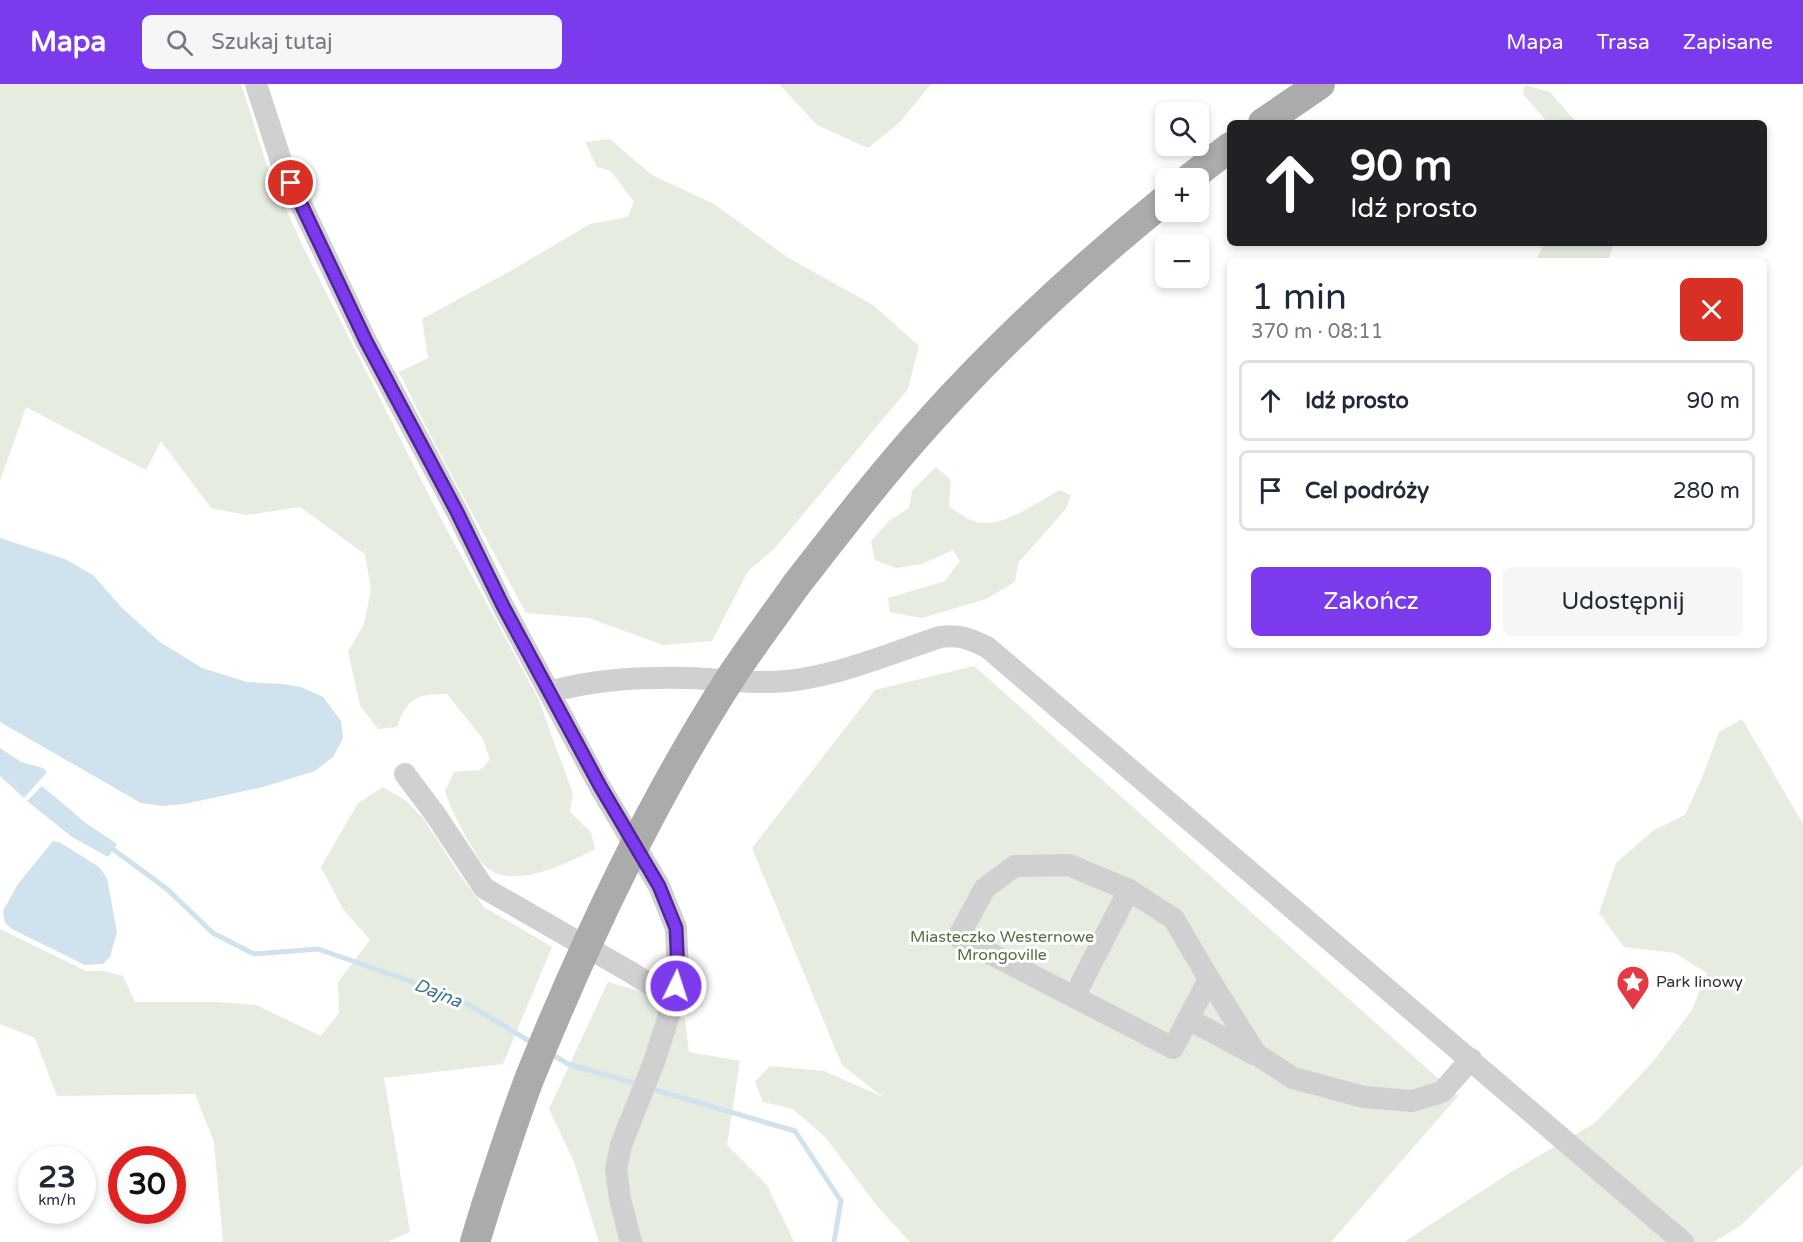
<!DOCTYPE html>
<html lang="pl">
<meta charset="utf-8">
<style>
body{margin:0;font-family:"Varela Round",sans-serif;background:#f6f6f7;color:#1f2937;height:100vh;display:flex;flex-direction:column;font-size:22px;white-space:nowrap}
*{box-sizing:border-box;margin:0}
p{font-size:20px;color:#747a83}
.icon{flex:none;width:33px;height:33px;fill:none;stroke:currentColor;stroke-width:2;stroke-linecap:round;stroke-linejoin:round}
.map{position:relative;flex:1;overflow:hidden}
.details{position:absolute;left:1227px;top:174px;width:540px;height:390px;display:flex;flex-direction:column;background:#fff;border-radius:9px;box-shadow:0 3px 9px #0003}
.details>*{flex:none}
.guide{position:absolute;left:1227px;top:36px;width:540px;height:126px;border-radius:9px;box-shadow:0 3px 9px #0003;background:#202124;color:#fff;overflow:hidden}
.buttons{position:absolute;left:1155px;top:18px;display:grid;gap:12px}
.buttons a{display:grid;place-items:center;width:54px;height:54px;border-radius:9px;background:#fff;box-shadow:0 3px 9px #0003;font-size:30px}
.speed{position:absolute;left:18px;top:1062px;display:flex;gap:12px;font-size:30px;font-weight:700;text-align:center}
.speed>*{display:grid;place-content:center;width:78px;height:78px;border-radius:50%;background:#fff;box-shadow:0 3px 9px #0003;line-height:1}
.speed small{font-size:15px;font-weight:400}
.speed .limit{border:9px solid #d22;background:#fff;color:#111}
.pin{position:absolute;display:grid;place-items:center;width:51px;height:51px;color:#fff;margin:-26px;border:3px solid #fff;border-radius:50%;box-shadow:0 2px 6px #0007}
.me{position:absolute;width:66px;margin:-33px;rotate:4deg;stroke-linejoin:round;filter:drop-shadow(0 0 4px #0008)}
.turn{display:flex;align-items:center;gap:21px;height:126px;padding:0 24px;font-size:27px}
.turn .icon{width:78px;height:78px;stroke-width:2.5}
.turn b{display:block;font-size:42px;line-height:51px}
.round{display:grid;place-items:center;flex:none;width:63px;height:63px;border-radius:9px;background:#f6f6f7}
.head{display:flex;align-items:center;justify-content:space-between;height:102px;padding:0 24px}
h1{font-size:36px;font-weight:600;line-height:45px}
.primary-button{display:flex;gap:12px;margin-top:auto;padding:12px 24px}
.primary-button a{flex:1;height:69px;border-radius:9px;background:#7c3aed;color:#fff;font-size:24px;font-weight:600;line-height:69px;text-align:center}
.primary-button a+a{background:#f6f6f7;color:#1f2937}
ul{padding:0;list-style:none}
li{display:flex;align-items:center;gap:18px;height:81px;margin:0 12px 9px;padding:0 12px;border:3px solid #e0e1e3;border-radius:9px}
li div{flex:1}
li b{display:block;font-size:22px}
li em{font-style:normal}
header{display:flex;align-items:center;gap:36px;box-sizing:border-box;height:84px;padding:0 30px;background:#7c3aed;color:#fff}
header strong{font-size:28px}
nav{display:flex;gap:33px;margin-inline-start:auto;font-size:21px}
.search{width:420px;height:54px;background:#f6f6f7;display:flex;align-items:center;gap:15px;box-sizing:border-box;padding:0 21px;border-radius:9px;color:#747a83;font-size:22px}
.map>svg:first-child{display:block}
.green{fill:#e6ecdf}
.water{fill:#cfe2ee}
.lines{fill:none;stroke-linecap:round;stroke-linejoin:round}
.stream{stroke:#cfe2ee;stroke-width:5}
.minor{stroke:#d0d0d0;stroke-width:22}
.major{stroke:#ababab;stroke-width:30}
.major-bridge{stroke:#ababab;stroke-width:30}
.route-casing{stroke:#51269a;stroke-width:15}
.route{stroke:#7c3aed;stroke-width:10}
.labels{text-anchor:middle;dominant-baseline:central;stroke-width:6;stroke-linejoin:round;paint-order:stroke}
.park-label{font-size:16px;fill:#56703f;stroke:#fff}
.poi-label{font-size:16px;fill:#333;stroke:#fff;text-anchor:start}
.water-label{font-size:18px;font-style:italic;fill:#3f7597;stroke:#fff}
</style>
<header>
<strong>Mapa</strong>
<div class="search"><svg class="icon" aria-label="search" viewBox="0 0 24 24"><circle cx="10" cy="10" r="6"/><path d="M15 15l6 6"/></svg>Szukaj tutaj</div>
<nav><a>Mapa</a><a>Trasa</a><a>Zapisane</a></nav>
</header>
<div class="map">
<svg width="1803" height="1158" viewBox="0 0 1803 1158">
<rect width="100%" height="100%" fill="#fff"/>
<path class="green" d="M 0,0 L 241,0 L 268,85 L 303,163 L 439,431 L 538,614 L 573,710 L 570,728 L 591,748 L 595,765 C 565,780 507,811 480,777 C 475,770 471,760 466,753 C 458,737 450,724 445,707 L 454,688 L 480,686 L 490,676 L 483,655 L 447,610 C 417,610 407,614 397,643 L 378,645 L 360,621 L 348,568 L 364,540 L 371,506 L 365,470 L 300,423 L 247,431 L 211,424 L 161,357 L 146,386 L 26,323 L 0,397 Z
M 779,0 L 931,0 L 900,38 L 868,64 L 817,41 Z
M 1525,1 L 1550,8 L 1577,39 L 1548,39 L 1523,10 Z
M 610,55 L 652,91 L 714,120 L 787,173 L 873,221 L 919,262 L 908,305 L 774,465 L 748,487 L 712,557 L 663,561 L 589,534 L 526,529 C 484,449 438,370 399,288 L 428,274 L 422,235 L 514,185 L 590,140 L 628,133 L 634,118 L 611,87 L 597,83 L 585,58 Z
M 1545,159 L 1614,159 L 1608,177 L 1535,177 Z
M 936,383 L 951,396 L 949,422 C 960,430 972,440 987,439 C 1011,437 1038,419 1059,406 L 1071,411 L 1066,425 L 1018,479 L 1015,498 L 986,515 L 922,534 L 890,528 L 888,514 L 945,497 L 960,477 L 953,466 L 922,480 L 896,484 L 875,476 L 871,457 L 890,436 L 909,424 L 912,407 Z
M 974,582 L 1458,1012 L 1331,1158 L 910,1158 L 877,1122 L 826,1054 L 793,1025 L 763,1018 L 755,998 L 770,982 L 824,987 L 883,1013 L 842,981 L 752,764 L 875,606 Z
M 1742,635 L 1803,740 L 1803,1081 L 1740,1142 L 1713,1158 L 1404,1158 L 1508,1090 L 1595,1039 L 1652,979 L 1692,926 L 1707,889 L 1675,869 L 1624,863 L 1599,829 L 1616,779 L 1654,746 L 1685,731 L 1702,694 L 1719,648 Z
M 383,703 L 405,716 L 423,734 L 457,787 L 484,823 L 552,863 L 503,980 L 384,994 L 410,1148 L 387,1158 L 223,1158 L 214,1058 L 195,1010 L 57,1012 L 35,954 L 0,940 L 0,845 L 86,887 L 104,887 L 123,892 L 135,918 L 217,918 L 256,921 L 321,952 L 339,929 L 338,898 L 370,856 L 343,825 L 321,783 L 358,719 Z
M 608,898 L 639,907 L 685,936 L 689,968 L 740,977 L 727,1061 L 767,1101 L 794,1158 L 599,1158 L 574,1078 L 549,1025 Z"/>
<path class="water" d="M 0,454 L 65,475 L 93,491 L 123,525 L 160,558 L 202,584 L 247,598 L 283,600 L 301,603 L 323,613 L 341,637 L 343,654 L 333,673 L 315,687 L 263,703 L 185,720 L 162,722 L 141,719 L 0,638 Z
M 0,664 L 21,678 L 43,684 L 47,688 L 24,714 L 0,692 Z
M 42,702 L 87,740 L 117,760 L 108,773 L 72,753 L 27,717 Z
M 53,757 L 61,759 L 99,783 L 107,794 L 117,848 L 110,873 L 103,880 L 85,881 L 12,845 L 5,839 L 3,827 L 18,800 Z"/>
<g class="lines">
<path class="stream" d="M 110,763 L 167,805 L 213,849 L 254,870 L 318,865 L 456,913 L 534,960
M 550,969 L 568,980 L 640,1001
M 649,1004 L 795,1047 L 841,1117 L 834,1158"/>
<path class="minor" d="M 256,0 L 282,80 L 366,257 L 456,426 L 503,522 L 600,703 L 659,802 L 676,844 L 678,888 L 674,916 L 654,978 L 621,1061 L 616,1085 L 620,1115 L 631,1158
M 549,608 C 596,595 641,593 690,594 C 717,595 745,599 772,598 C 829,596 886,571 940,553 C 959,550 970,555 987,563 L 1683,1158
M 405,690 L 435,730 L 484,804 L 632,889 L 674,916
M 1069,781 L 1129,806 L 1174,835 L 1209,895 L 1173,964 L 958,853 L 985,804 L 1015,782 Z
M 1209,895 L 1256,970 L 1293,994 L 1364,1013 L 1412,1017 L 1442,1008 L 1471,975
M 1074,913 L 1129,806
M 1188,935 L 1254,970"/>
<path class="major" d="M 1263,39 L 1320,0
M 1190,94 L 1230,63
M 796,501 C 839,446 881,391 928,339 C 1001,258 1081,184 1166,115
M 475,1158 L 486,1122"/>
<path class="major-bridge" d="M 486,1122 C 500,1079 514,1035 530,993 C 587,853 651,717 733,590 C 753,560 775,531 796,501"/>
</g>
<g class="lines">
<g class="route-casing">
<path id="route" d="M 291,99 L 366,257 L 456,426 L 503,522 L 600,702 L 659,802 L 676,844 L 678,888 L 676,902"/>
</g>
<use href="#route" class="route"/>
</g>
<defs>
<g id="sight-pin" transform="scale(1.725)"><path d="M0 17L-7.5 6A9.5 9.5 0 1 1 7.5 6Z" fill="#e63946" stroke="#fff"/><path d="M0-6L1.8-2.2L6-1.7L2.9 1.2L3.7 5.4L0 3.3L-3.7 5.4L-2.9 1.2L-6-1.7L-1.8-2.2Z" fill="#fff"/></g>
</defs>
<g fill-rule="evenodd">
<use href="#sight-pin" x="1633" y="898"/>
</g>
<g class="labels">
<g class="park-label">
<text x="1002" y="853">Miasteczko Westernowe<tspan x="1002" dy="18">Mrongoville</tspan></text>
</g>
<g class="poi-label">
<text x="1656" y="898">Park linowy</text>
</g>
<g class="water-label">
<text transform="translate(438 909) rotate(22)">Dajna</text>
</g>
</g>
</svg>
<div class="buttons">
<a><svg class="icon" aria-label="search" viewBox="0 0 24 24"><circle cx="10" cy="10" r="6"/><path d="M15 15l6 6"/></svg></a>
<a>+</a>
<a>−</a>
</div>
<div class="speed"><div>23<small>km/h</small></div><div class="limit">30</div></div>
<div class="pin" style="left:291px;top:99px;background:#d93025"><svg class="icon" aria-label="arrive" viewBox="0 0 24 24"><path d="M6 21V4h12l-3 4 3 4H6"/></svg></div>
<svg class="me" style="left:676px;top:902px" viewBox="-20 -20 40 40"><circle r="17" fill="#7c3aed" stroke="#fff" stroke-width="3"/><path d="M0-11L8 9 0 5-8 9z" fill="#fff"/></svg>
<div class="guide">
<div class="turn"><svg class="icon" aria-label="ahead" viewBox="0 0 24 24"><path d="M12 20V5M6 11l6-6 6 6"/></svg><div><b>90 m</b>Idź prosto</div></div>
</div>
<section class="details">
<div class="head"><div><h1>1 min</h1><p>370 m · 08:11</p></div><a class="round" style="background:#d93025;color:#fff"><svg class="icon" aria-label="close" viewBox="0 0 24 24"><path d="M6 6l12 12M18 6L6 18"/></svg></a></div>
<ul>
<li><svg class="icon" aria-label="ahead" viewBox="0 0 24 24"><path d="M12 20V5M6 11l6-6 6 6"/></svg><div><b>Idź prosto</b></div><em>90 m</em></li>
<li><svg class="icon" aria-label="arrive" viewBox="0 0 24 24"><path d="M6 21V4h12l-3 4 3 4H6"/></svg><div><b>Cel podróży</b></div><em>280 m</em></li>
</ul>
<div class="primary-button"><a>Zakończ</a><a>Udostępnij</a></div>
</section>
</div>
